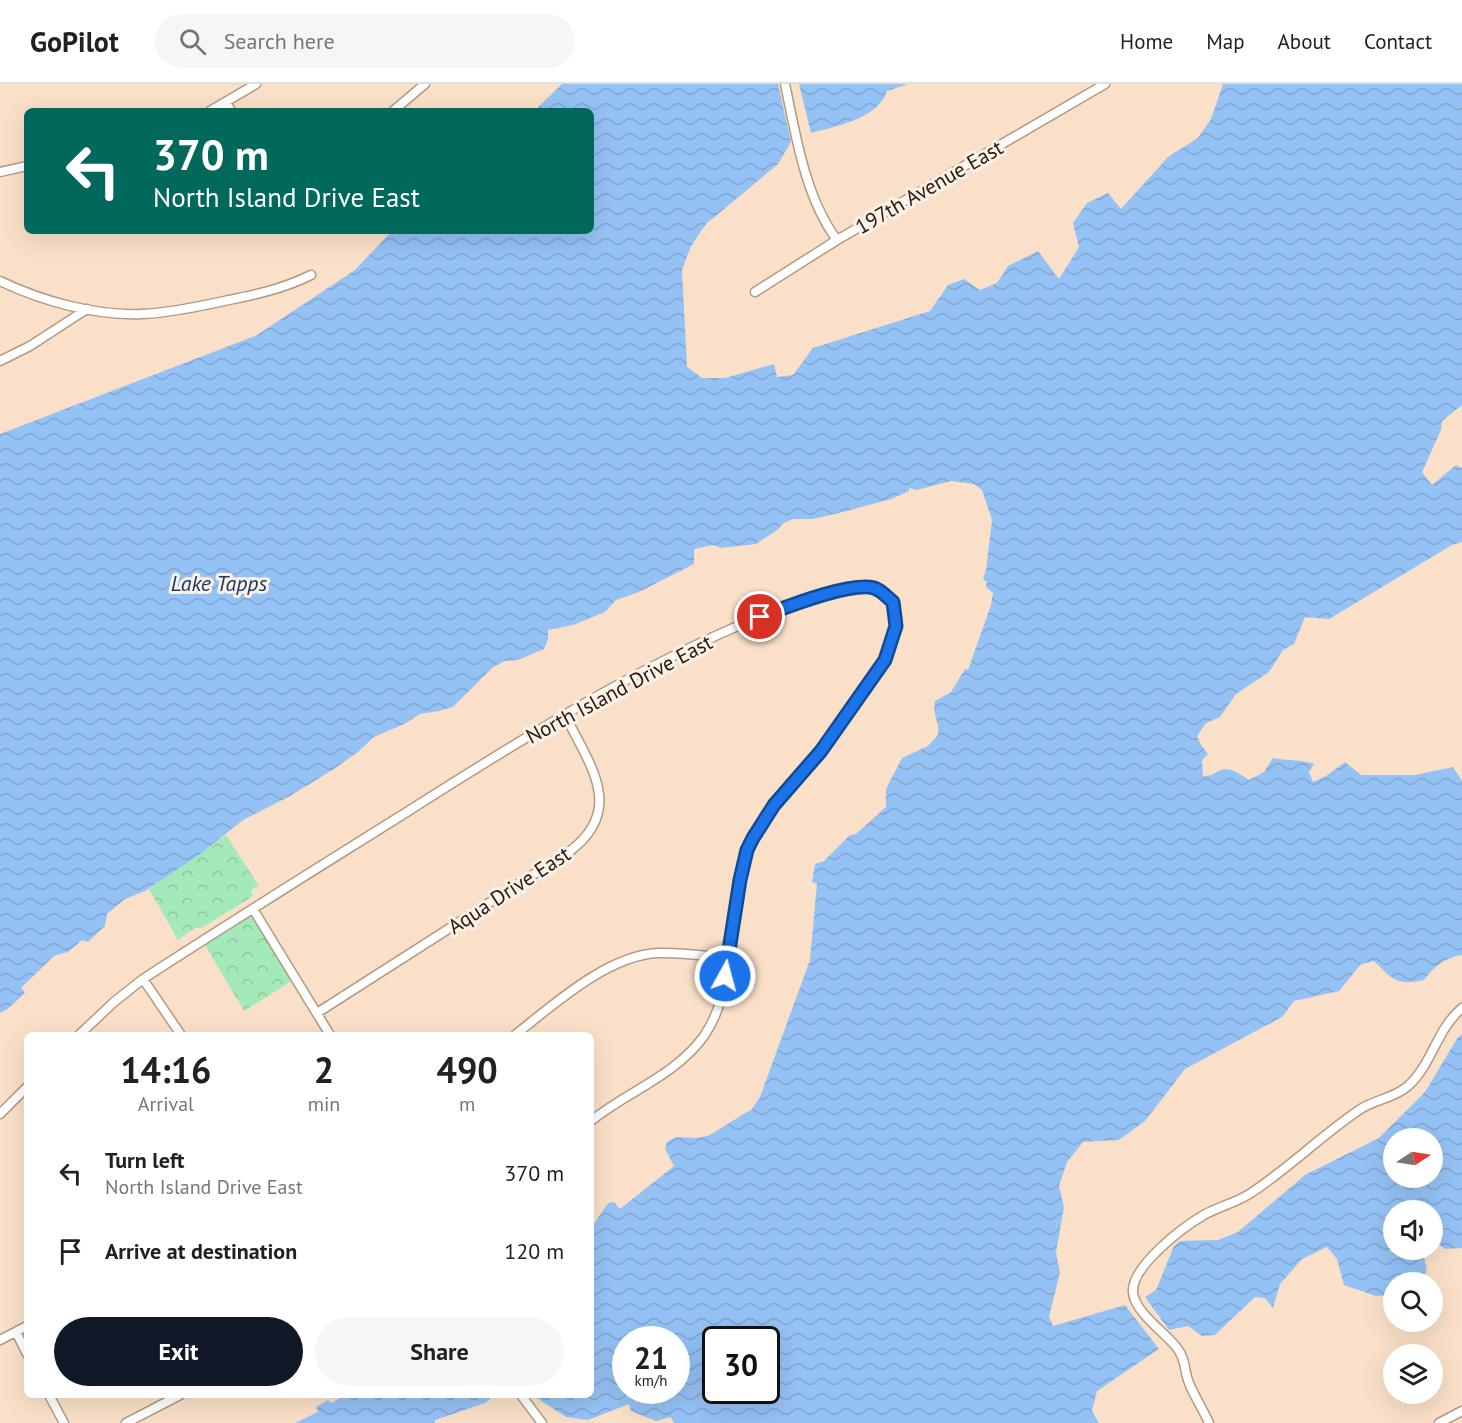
<!DOCTYPE html>
<style>
body{margin:0;font-family:"PT Sans",sans-serif;background:#f6f6f6;color:#202124;height:100vh;display:flex;flex-direction:column;font-size:22px;white-space:nowrap}
*{box-sizing:border-box;margin:0}
p{font-size:20px;color:#757577}
.icon{flex:none;width:33px;height:33px;fill:none;stroke:currentColor;stroke-width:2;stroke-linecap:round;stroke-linejoin:round}
.map{position:relative;flex:1;overflow:hidden}
.panel{position:absolute;left:24px;top:948px;width:570px;height:366px;display:flex;flex-direction:column;background:#fff;border-radius:9px;box-shadow:0 6px 24px #0002}
.panel>*{flex:none}
.top-card{position:absolute;left:24px;top:24px;width:570px;height:126px;border-radius:9px;box-shadow:0 6px 24px #0002;background:#00695c;color:#fff;overflow:hidden}
.needle{width:39px;rotate:78deg}
.buttons{position:absolute;left:1383px;top:1044px;display:grid;gap:12px}
.buttons a{display:grid;place-items:center;width:60px;height:60px;border-radius:50%;background:#fff;box-shadow:0 6px 24px #0002;font-size:30px}
.speed{position:absolute;left:612px;top:1242px;display:flex;gap:12px;font-size:30px;font-weight:700;text-align:center}
.speed>*{display:grid;place-content:center;width:78px;height:78px;border-radius:50%;background:#fff;box-shadow:0 6px 24px #0002;line-height:1}
.speed small{font-size:15px;font-weight:400}
.speed .limit{border:3px solid #111;border-radius:9px;background:#fff;color:#111}
.pin{position:absolute;display:grid;place-items:center;width:51px;height:51px;color:#fff;margin:-26px;border:3px solid #fff;border-radius:50%;box-shadow:0 2px 6px #0007}
.me{position:absolute;width:66px;margin:-33px;rotate:7deg;stroke-linejoin:round;filter:drop-shadow(0 0 4px #0008)}
.turn{display:flex;align-items:center;gap:21px;height:126px;padding:0 30px;font-size:27px}
.turn .icon{width:78px;height:78px;stroke-width:2.5}
.turn b{display:block;font-size:42px;line-height:51px}
.eta{display:flex;justify-content:space-evenly;align-items:center;height:102px;text-align:center}
.eta b{font-size:36px;font-weight:800;line-height:42px}
.primary-button{display:flex;gap:12px;margin-top:auto;padding:12px 30px}
.primary-button a{flex:1;height:69px;border-radius:36px;background:#111827;color:#fff;font-size:24px;font-weight:800;line-height:69px;text-align:center}
.primary-button a+a{background:#f6f6f6;color:#202124}
ul{padding:0;list-style:none}
li{display:flex;align-items:center;gap:18px;height:78px;padding:0 30px}
li div{flex:1}
li b{display:block;font-size:22px}
li em{font-style:normal}
header{display:flex;align-items:center;gap:36px;box-sizing:border-box;height:84px;padding:0 30px;background:#fff;border-bottom:2px solid #e0e0e0}
header strong{font-size:28px}
nav{display:flex;gap:33px;margin-inline-start:auto;font-size:21px}
.search{width:420px;height:54px;background:#f6f6f6;display:flex;align-items:center;gap:15px;box-sizing:border-box;padding:0 21px;border-radius:33px;color:#757577;font-size:22px}
.map>svg:first-child{display:block}
.park{fill:url(#park-crowns)}
.water{fill:url(#water-waves);fill-rule:evenodd}
.lines{fill:none;stroke-linecap:round;stroke-linejoin:round}
.street-casing{stroke:#b29a82;stroke-width:11}
.street{stroke:#fff;stroke-width:8}
.route-casing{stroke:#114b97;stroke-width:15}
.route{stroke:#1a73e8;stroke-width:10}
.labels{text-anchor:middle;dominant-baseline:central;stroke-width:6;stroke-linejoin:round;paint-order:stroke}
.street-label{font-size:21px;fill:#231a11;stroke:#fbf1e7}
.water-label{font-size:22px;font-style:italic;fill:#163d66;stroke:#fbf1e7}
</style>
<header>
<strong>GoPilot</strong>
<div class="search"><svg class="icon" aria-label="search" viewBox="0 0 24 24"><circle cx="10" cy="10" r="6"/><path d="M15 15l6 6"/></svg>Search here</div>
<nav><a>Home</a><a>Map</a><a>About</a><a>Contact</a></nav>
</header>
<div class="map">
<svg width="1462" height="1339" viewBox="0 0 1462 1339">
<defs>
<pattern id="park-crowns" width="20" height="18" patternUnits="userSpaceOnUse" patternTransform="scale(1.5)"><rect width="20" height="18" fill="#a4e9ba"/><path d="M2 6a3 3 0 1 1 6 0M12 15a3 3 0 1 1 6 0" fill="none" stroke="#8dc79f"/></pattern>
<pattern id="water-waves" width="16" height="10" patternUnits="userSpaceOnUse" patternTransform="scale(1.5)"><rect width="16" height="10" fill="#95c2f5"/><path d="M0 5q4-4 8 0t8 0" fill="none" stroke="#80a6d1"/></pattern>
</defs>
<rect width="100%" height="100%" fill="#fae0c8"/>
<path class="park" d="M 226,751 L 259,802 L 251,806 L 253,812 L 202,844 L 195,844 L 178,856 L 149,805 Z
M 249,833 L 255,835 L 292,897 L 244,927 L 205,861 Z"/>
<path class="water" d="M 562,0 L 778,0 L 791,58 L 778,80 L 706,140 L 691,162 L 682,186 L 687,283 L 702,294 L 725,294 L 774,280 L 777,293 L 793,291 L 813,264 L 930,227 L 948,201 L 964,195 L 980,206 L 997,199 L 1008,182 L 1038,167 L 1059,195 L 1079,163 L 1073,139 L 1087,119 L 1108,109 L 1121,125 L 1168,73 L 1198,54 L 1211,35 L 1223,0 L 1462,0 L 1462,321 L 1442,337 L 1441,346 L 1422,388 L 1432,401 L 1456,381 L 1462,384 L 1462,458 L 1452,461 L 1329,535 L 1305,533 L 1294,560 L 1283,566 L 1269,588 L 1236,610 L 1220,633 L 1206,639 L 1197,652 L 1201,661 L 1208,670 L 1202,676 L 1203,692 C 1214,692 1213,689 1221,686 C 1231,683 1241,691 1249,696 L 1264,688 L 1273,674 C 1287,677 1301,675 1314,680 L 1309,688 L 1313,698 L 1326,692 L 1345,678 L 1361,691 L 1415,691 L 1453,683 L 1462,697 L 1462,871 C 1444,874 1435,882 1424,896 C 1396,902 1392,895 1374,877 L 1361,880 L 1339,907 L 1294,917 L 1282,933 L 1185,985 L 1145,1037 L 1119,1056 L 1083,1058 L 1067,1078 L 1059,1102 L 1064,1123 L 1056,1169 L 1060,1188 L 1049,1233 L 1053,1242 L 1125,1221 L 1159,1265 L 1097,1307 L 1092,1327 L 1099,1339 L 674,1339 L 671,1333 L 656,1337 L 631,1327 L 629,1320 L 588,1336 L 566,1333 L 532,1311 L 591,1311 L 591,1143 C 599,1135 602,1125 610,1118 L 615,1119 L 620,1125 L 674,1082 L 665,1065 L 667,1058 L 676,1053 L 695,1054 L 708,1052 L 752,1025 L 760,1013 L 810,876 L 817,800 L 812,798 L 815,780 L 824,777 L 850,751 L 856,750 L 886,723 L 886,705 L 902,674 L 928,662 L 938,651 C 940,638 932,632 935,617 L 951,608 L 965,585 L 968,586 L 991,521 L 993,509 L 986,503 L 987,498 L 983,495 L 986,486 L 992,436 L 982,406 L 974,400 L 951,397 L 917,406 L 909,404 L 909,407 L 891,415 L 847,427 L 813,435 L 793,435 L 784,439 L 777,446 L 756,460 L 721,464 L 713,461 L 694,465 L 694,480 L 639,508 L 616,516 L 605,528 L 573,541 L 548,546 L 548,555 L 544,565 L 518,576 L 504,577 L 492,584 L 453,623 L 439,627 L 420,630 L 404,640 L 374,653 L 359,667 L 334,685 L 290,712 L 243,736 L 199,771 L 145,807 L 125,815 L 107,830 L 105,842 L 88,858 L 82,856 L 68,868 L 54,872 L 21,904 L 25,909 C 18,915 7,927 0,929 L 0,350 L 257,251 L 355,186 L 392,147 L 591,147 L 591,27 L 534,27 ZM 626,1256 L 676,1256 L 676,1306 L 626,1306 ZM 716,1256 L 766,1256 L 766,1306 L 716,1306 Z
M 799,0 L 908,0 L 887,7 C 878,35 836,42 811,49 Z
M 1462,950 L 1462,1164 L 1445,1165 L 1433,1156 L 1432,1126 L 1423,1126 L 1423,1120 L 1394,1126 L 1393,1134 L 1387,1147 L 1391,1168 L 1424,1173 L 1427,1186 L 1421,1198 L 1394,1198 L 1393,1211 L 1376,1212 L 1344,1201 L 1337,1175 L 1327,1163 L 1302,1175 L 1280,1200 L 1273,1224 L 1265,1214 L 1255,1213 L 1215,1251 L 1202,1252 L 1188,1242 L 1169,1246 L 1145,1213 L 1156,1206 L 1174,1162 L 1180,1157 L 1218,1156 L 1238,1148 L 1305,1091 L 1379,1054 L 1425,1008 L 1458,953 ZM 1394,1054 L 1432,1054 L 1432,1094 L 1394,1094 Z
M 346,1311 L 495,1311 L 485,1319 L 435,1336 L 435,1339 L 295,1339 L 318,1328 L 316,1323 L 328,1316 L 331,1319 Z"/>
<g class="lines">
<g class="street-casing">
<path id="street" d="M 785,0 C 796,52 805,113 837,156
M 226,18 L 231,27
M 210,27 L 256,0
M 393,27 L 425,0
M 0,88 L 27,82
M 0,197 C 42,217 95,232 142,230 C 169,229 197,223 224,217 C 254,211 283,205 311,191
M 755,208 L 837,156 L 1105,0
M 0,277 L 30,262 L 87,225
M 253,825 L 330,951
M 143,895 L 181,951
M 317,929 L 570,767 C 626,725 589,680 565,631
M 79,951 L 114,918 L 143,895 C 229,839 316,785 402,731 C 517,658 635,583 762,532 C 787,522 844,499 870,503 C 877,504 884,509 889,514 C 916,542 866,603 850,626 C 838,643 827,659 815,675 C 792,704 761,729 748,764 C 737,796 733,834 729,867 C 724,899 723,924 704,952 C 675,992 628,1007 591,1037
M 515,951 C 553,921 608,871 658,869 C 681,868 705,872 728,874
M 0,1030 L 27,1003
M 16,1248 L 27,1270
M 0,1256 L 27,1242
M 49,1311 L 64,1339
M 521,1311 L 542,1339
M 126,1339 L 180,1311
M 1209,1339 C 1203,1325 1194,1312 1189,1299 C 1184,1287 1186,1275 1177,1264 C 1166,1249 1134,1228 1133,1208 C 1131,1183 1182,1144 1202,1132 C 1217,1123 1236,1119 1251,1109 C 1289,1084 1322,1051 1359,1026 C 1375,1015 1393,1015 1408,1002 C 1433,979 1436,946 1462,924
M 1439,1339 L 1462,1327"/>
</g>
<use href="#street" class="street"/>
</g>
<g class="lines">
<g class="route-casing">
<path id="route" d="M 725,892 L 740,796 L 747,766 L 753,754 L 774,721 L 821,667 L 885,576 L 896,542 L 893,518 C 887,513 881,506 874,504 C 851,497 784,524 760,533"/>
</g>
<use href="#route" class="route"/>
</g>
<g class="labels">
<g class="street-label">
<text transform="translate(929 103) rotate(-30)">197th Avenue East</text>
<text transform="translate(619 605) rotate(-28)">North Island Drive East</text>
<text transform="translate(509 806) rotate(-33)">Aqua Drive East</text>
</g>
<g class="water-label">
<text x="219" y="499">Lake Tapps</text>
</g>
</g>
</svg>
<div class="buttons">
<a><svg class="needle" viewBox="-14 -14 28 28"><path d="M0-13l5 13h-10z" fill="#e53935"/><path d="M0 13l5-13h-10z" fill="#757577"/></svg></a>
<a><svg class="icon" aria-label="sound" viewBox="0 0 24 24"><path d="M4 9h4l5-4v14l-5-4H4zM17 9q2 3 0 6"/></svg></a>
<a><svg class="icon" aria-label="search" viewBox="0 0 24 24"><circle cx="10" cy="10" r="6"/><path d="M15 15l6 6"/></svg></a>
<a><svg class="icon" aria-label="layers" viewBox="0 0 24 24"><path d="M12 4l9 5-9 5-9-5zM3 14l9 5 9-5"/></svg></a>
</div>
<div class="speed"><div>21<small>km/h</small></div><div class="limit">30</div></div>
<div class="pin" style="left:760px;top:533px;background:#d93025"><svg class="icon" aria-label="arrive" viewBox="0 0 24 24"><path d="M6 21V4h12l-3 4 3 4H6"/></svg></div>
<svg class="me" style="left:725px;top:892px" viewBox="-20 -20 40 40"><circle r="17" fill="#1a73e8" stroke="#fff" stroke-width="3"/><path d="M0-11L8 9 0 5-8 9z" fill="#fff"/></svg>
<div class="top-card">
<div class="turn"><svg class="icon" aria-label="left" viewBox="0 0 24 24"><path d="M17 20v-9H6M10 6l-5 5 5 5"/></svg><div><b>370 m</b>North Island Drive East</div></div>
</div>
<section class="panel">
<div class="eta">
<div><b>14:16</b><p>Arrival</p></div>
<div><b>2</b><p>min</p></div>
<div><b>490</b><p>m</p></div>
</div>
<ul>
<li><svg class="icon" aria-label="left" viewBox="0 0 24 24"><path d="M17 20v-9H6M10 6l-5 5 5 5"/></svg><div><b>Turn left</b><p>North Island Drive East</p></div><em>370 m</em></li>
<li><svg class="icon" aria-label="arrive" viewBox="0 0 24 24"><path d="M6 21V4h12l-3 4 3 4H6"/></svg><div><b>Arrive at destination</b></div><em>120 m</em></li>
</ul>
<div class="primary-button"><a>Exit</a><a>Share</a></div>
</section>
</div>
